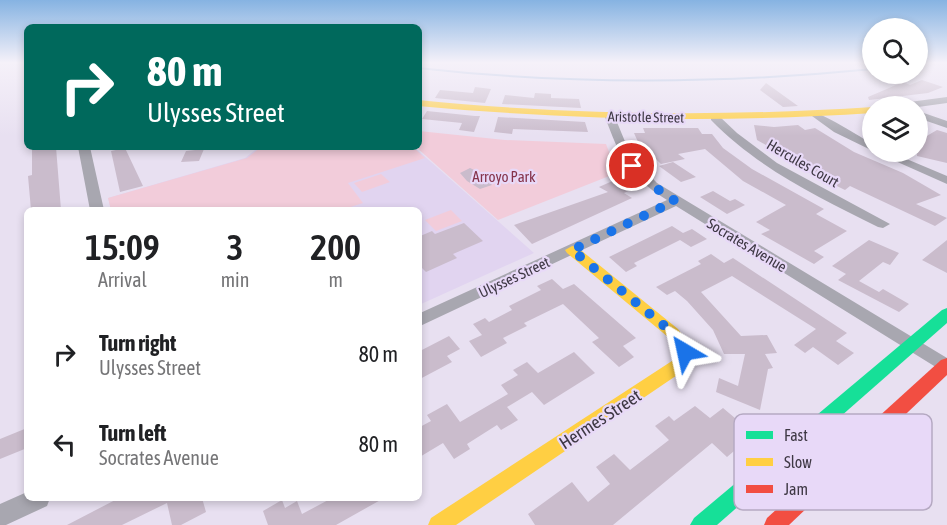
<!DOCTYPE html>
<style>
body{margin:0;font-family:"Asap Condensed",sans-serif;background:#f2f2f2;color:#202124;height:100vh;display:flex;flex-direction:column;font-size:22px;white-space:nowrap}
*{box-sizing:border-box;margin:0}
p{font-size:20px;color:#757577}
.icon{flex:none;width:33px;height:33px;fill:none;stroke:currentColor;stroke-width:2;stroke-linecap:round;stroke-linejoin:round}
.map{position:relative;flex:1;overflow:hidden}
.side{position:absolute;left:24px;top:207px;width:398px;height:294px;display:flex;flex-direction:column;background:#fff;border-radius:9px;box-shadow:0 3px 9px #0003}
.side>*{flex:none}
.guide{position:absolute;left:24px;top:24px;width:398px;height:126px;border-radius:9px;box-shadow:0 3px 9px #0003;background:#00695c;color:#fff;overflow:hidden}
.buttons{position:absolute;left:862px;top:18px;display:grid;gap:12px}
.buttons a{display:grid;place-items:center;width:66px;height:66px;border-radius:50%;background:#fff;box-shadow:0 3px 9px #0003;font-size:30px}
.pin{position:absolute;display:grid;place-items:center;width:51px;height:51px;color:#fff;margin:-26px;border:3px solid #fff;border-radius:50%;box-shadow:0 2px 6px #0007}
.me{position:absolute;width:66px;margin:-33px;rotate:324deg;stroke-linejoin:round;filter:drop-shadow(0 0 4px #0008)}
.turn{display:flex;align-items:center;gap:21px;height:126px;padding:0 24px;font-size:27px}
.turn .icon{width:78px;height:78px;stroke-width:2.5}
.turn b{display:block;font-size:42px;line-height:51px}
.eta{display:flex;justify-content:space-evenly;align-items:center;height:102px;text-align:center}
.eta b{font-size:36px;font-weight:600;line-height:42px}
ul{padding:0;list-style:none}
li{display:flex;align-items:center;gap:18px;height:90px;padding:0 24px}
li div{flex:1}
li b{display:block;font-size:22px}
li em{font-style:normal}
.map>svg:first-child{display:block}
.built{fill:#e1d4f0}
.green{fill:#f2ccda}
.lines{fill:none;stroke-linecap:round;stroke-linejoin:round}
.stream{stroke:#94b2d8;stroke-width:2}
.building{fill:#cabccc}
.street{fill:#a8a7b0;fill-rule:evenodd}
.fast{fill:#16e098;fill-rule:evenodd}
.slow{fill:#ffcf43;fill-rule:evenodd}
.jam{fill:#f24e42;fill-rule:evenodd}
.route{stroke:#1a73e8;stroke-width:10;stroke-dasharray:0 18}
.labels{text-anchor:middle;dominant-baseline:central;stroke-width:4.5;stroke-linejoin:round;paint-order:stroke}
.far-street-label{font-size:14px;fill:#3e3844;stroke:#e8d9f8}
.street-label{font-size:15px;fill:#3e3844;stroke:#e8d9f8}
.park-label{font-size:15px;fill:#85334a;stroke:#e8d9f8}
.near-street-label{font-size:18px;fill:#3e3844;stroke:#e8d9f8}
.key{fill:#e8d9f8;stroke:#b5a9c2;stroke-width:1.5}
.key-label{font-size:16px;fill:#3e3844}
</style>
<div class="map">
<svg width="947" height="525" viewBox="0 0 947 525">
<rect width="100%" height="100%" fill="#e8e0f1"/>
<path class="built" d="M 259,147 L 414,147 L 534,253 L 419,305 L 418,210 L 111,210 L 108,198 L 245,158 Z"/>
<path class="green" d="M 419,131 L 505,140 L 606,144 L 611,157 L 622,171 L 498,220 L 416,147 L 418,147 Z
M 261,147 L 413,147 L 425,158 L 348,183 L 363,203 L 341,210 L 111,210 L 108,198 L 247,158 Z
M 381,174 L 390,182 L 362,192 L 354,183 Z
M 451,210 L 462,221 L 436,231 L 425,220 Z"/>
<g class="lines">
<path class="stream" d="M 418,68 C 570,85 721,84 873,69"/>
</g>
<path class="building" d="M 922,80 L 943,87 L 928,93 L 869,100 L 868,97 L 903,82 L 910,85 Z
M 766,83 L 798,106 L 783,107 L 760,90 Z
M 475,87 L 491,89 L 485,103 L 435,98 L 440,90 L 473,93 Z
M 535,93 L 551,94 L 551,98 L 579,99 L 581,108 L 502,104 L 505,95 L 534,98 Z
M 427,111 L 475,116 L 480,116 L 474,132 L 459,130 L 462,123 L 422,119 Z
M 498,117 L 585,122 L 588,132 L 513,129 L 512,134 L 494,132 Z
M 754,125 L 774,127 L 798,125 L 805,130 L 815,128 L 854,152 L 903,173 L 941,195 L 916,204 L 947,218 L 935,226 L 850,186 L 845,190 L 802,169 L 805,167 L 757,140 Z
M 643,128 L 698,128 L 702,134 L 712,134 L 723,148 L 752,169 L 824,209 L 816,214 L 847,231 L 814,251 L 824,257 L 814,264 L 761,234 L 770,230 L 756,222 L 786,205 L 743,181 L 705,149 L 678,154 L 685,159 L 661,164 L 638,142 L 634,133 L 645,133 Z
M 937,130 L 947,133 L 947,163 L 917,156 L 918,141 Z
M 32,147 L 56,147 L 61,210 L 31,210 L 28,176 L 32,175 Z
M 125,148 L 143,186 L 120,192 L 111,151 Z
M 204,149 L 199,161 L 181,162 L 186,151 Z
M 673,162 L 696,177 L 681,182 L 659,166 Z
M 470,168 L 485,175 L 492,185 L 480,189 L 467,181 L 460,173 Z
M 617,179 L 633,189 L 624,193 L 632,198 L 532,244 L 514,225 L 608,192 L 599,187 Z
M 713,191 L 730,201 L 735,199 L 745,205 L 727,214 L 700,197 Z
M 464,223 L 483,241 L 453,254 L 457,258 L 426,272 L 418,264 L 418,237 L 432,231 L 435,234 Z
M 672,226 L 683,233 L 692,229 L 707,239 L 691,247 L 680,240 L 634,263 L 637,266 L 626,272 L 609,257 Z
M 869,240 L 899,253 L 890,265 L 883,262 L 859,281 L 879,292 L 883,289 L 909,304 L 899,312 L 838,280 L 846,274 L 832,266 Z
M 947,240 L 947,273 L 922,260 Z
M 711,254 L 724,263 L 733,258 L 847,333 L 836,341 L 854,353 L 838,365 L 813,347 L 805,353 L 794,345 L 816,329 L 732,276 L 701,292 L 741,336 L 767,335 L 777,353 L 765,354 L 773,368 L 768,369 L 760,410 L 716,392 L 719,378 L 738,386 L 745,354 L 724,354 L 713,330 L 687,301 L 675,291 L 667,295 L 656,287 L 701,264 L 698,261 Z
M 552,279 L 563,289 L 574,284 L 636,338 L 623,346 L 634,357 L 619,367 L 592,342 L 599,338 L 563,304 L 524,323 L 527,326 L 503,338 L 507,343 L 481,357 L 469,341 L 482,335 L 473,324 L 485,318 L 489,322 L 512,310 L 509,306 L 541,290 L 537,286 Z
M 449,336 L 460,349 L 447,356 L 452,362 L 418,380 L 418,352 Z
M 574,352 L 595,373 L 544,405 L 532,392 L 507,407 L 518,420 L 501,430 L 497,425 L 467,444 L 470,449 L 454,459 L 443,443 L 418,458 L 418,428 L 431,421 L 427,415 L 447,404 L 460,422 L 508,394 L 501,385 L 518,375 L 513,370 L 527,362 L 538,373 Z
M 695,406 L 710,418 L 723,408 L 754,434 L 727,457 L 712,443 L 613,525 L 535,525 L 528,514 L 572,482 L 588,502 L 610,484 L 596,467 L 614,454 L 630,470 L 669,440 L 655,426 L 669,416 L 674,421 Z
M 27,428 L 27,448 L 0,459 L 0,439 Z
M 119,498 L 202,498 L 206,512 L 181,525 L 172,525 L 167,503 L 122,525 L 67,525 Z
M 332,498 L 384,498 L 336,525 L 268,525 L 263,511 L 282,500 L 285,508 L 297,501 L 302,514 Z"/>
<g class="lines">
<path class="street" d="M 947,97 L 947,103 L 918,107 L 897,106 L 902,103 Z
M 918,111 L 947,121 L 947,128 L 918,118 Z
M 812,112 C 819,111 862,138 873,144 L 873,151 L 834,132 L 812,116 Z
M 606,115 L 614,115 L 631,156 L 657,183 L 947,358 L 947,374 L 676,206 L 418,327 L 418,314 L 667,200 C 628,176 620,157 605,117 Z
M 711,116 L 719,116 L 737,133 L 777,163 L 890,224 L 883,228 L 878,227 C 818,197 759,169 711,120 Z
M 78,147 L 90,147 L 104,210 L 90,210 Z
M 875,152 L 890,152 L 947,176 L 947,184 Z
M 27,492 L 27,498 L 50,498 L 47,506 L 6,525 L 0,525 L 0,504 Z"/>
<path class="fast" d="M 947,308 L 947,323 L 717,525 L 690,525 L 694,518 L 942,310 Z"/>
<path class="slow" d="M 418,100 C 570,115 721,117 873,107 L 873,113 C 721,123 570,120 418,106 Z
M 572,246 L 577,247 L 678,329 C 686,340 696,353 689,367 L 456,525 L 428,525 L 431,518 L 675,359 L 674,347 L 668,337 L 567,253 L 565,250 Z"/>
<path class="jam" d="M 947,358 L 947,375 L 789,525 L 764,525 L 767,518 L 941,360 Z"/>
</g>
<linearGradient id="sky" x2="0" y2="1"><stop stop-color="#86b3e2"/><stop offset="0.46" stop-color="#f5f1f9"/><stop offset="1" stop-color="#f5f1f9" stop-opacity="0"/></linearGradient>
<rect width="947" height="136" fill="url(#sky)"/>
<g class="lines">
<path class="route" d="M 632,166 L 653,186 L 675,201 L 572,250 L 673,333 L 682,342 L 685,352"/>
</g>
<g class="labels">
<g class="far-street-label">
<text transform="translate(646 117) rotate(1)">Aristotle Street</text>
</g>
<g class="street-label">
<text transform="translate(803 163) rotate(30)">Hercules Court</text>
<text transform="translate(747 245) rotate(31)">Socrates Avenue</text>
<text transform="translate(514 277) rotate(-25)">Ulysses Street</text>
</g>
<g class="park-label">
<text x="504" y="176">Arroyo Park</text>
</g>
<g class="near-street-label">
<text transform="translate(600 419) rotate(-33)">Hermes Street</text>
</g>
</g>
<rect x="734" y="414" width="198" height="96" rx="9" class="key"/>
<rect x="746" y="431" width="27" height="8" fill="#16e098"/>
<rect x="746" y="458" width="27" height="8" fill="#ffcf43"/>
<rect x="746" y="485" width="27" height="8" fill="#f24e42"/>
<g class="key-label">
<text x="784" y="441">Fast</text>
<text x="784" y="468">Slow</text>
<text x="784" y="495">Jam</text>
</g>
</svg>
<div class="buttons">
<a><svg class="icon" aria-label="search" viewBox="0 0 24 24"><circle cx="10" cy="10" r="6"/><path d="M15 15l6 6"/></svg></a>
<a><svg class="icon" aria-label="layers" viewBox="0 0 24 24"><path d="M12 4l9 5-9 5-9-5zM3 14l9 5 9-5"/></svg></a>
</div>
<div class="pin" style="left:632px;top:166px;background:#d93025"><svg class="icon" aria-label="arrive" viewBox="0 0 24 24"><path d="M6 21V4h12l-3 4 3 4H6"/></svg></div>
<svg class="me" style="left:685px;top:352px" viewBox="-20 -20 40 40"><path d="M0-17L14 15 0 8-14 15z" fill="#1a73e8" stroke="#fff" stroke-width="4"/></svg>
<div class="guide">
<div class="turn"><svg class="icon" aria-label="right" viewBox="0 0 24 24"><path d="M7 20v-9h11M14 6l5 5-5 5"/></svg><div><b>80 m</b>Ulysses Street</div></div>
</div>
<section class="side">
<div class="eta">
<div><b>15:09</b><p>Arrival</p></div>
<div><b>3</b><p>min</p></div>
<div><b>200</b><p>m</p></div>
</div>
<ul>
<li><svg class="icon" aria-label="right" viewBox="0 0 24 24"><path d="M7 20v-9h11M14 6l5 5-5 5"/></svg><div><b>Turn right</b><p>Ulysses Street</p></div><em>80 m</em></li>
<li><svg class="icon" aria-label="left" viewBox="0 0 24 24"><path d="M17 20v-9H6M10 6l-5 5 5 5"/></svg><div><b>Turn left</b><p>Socrates Avenue</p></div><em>80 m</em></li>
</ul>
</section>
</div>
